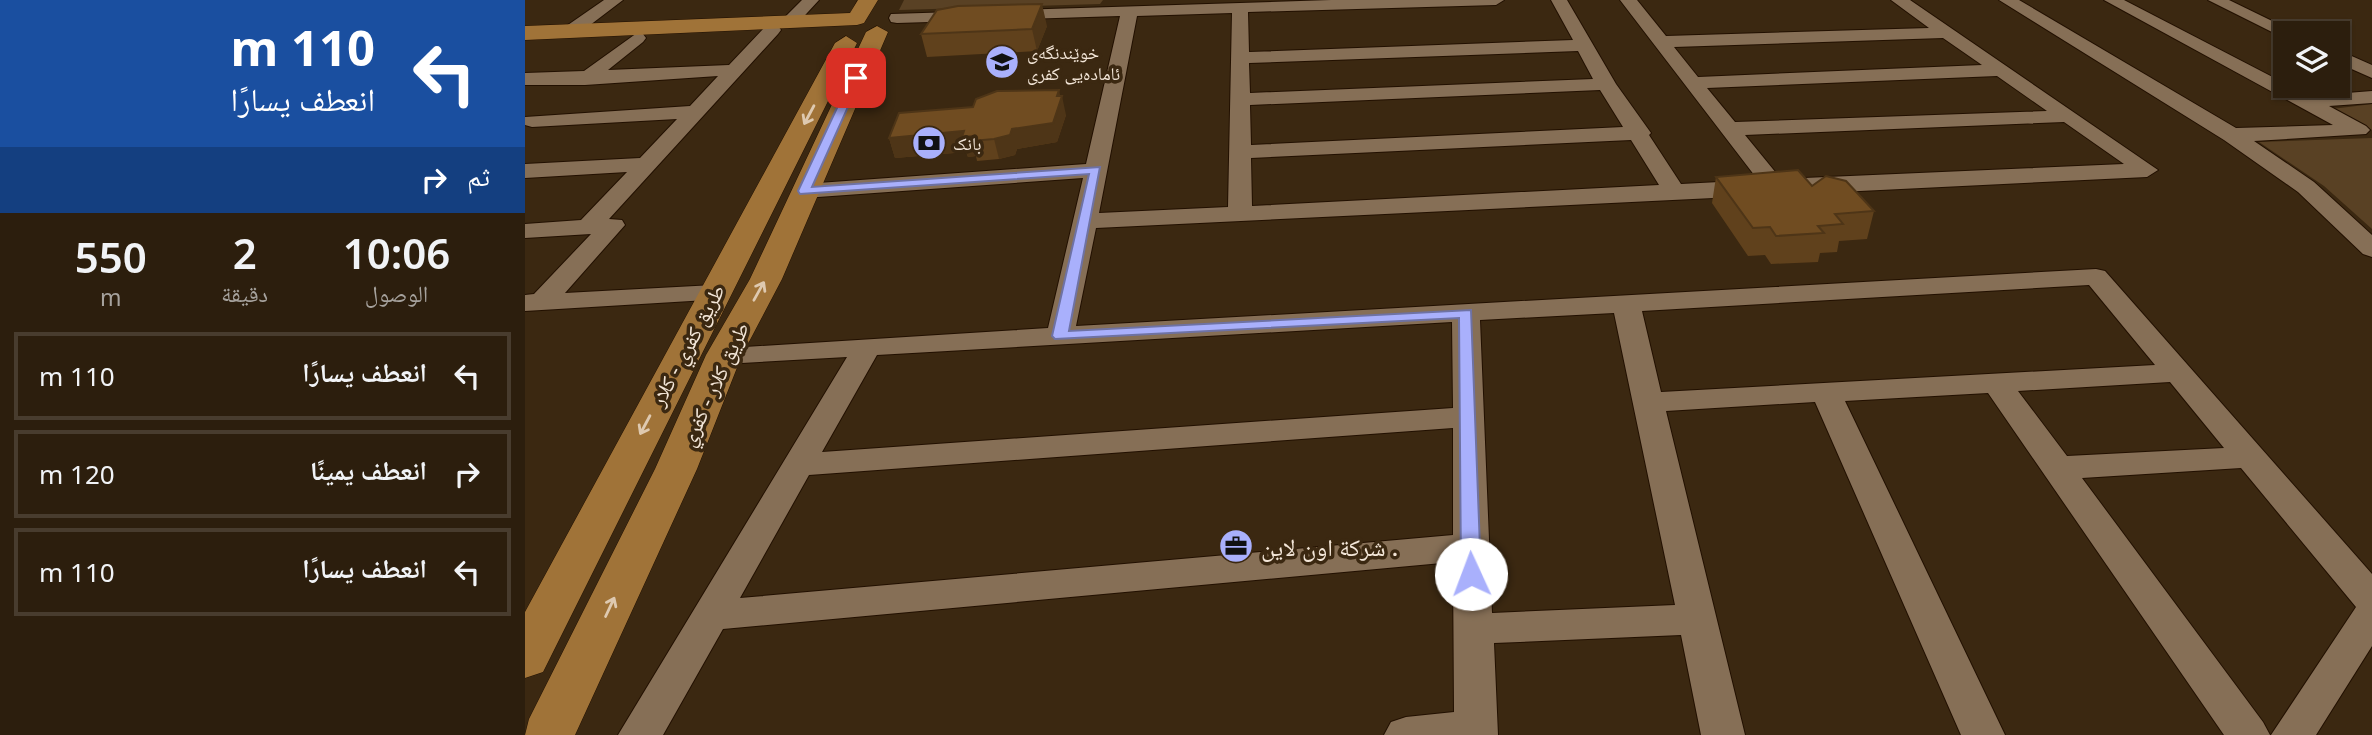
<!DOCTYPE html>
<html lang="ar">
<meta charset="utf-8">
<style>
body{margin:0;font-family:"Noto Sans","Noto Naskh Arabic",sans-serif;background:#342716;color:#f1f3f6;direction:rtl;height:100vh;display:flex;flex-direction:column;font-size:26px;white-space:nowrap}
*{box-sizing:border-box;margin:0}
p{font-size:23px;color:#a6a29d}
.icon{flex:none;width:38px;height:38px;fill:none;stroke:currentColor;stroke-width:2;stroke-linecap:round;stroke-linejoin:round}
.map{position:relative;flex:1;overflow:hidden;direction:ltr}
.side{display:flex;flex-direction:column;background:#2c1e0d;width:525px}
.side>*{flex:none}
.banner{background:#1a4fa0;color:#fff;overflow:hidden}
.fabs{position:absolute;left:1748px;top:21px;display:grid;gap:14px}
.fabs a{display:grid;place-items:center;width:77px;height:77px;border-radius:0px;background:#2c1e0d;box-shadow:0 2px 5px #0004,0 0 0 2px #483c2e;font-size:35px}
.pin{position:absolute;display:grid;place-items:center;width:60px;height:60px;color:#fff;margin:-30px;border-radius:14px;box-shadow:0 4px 10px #0006}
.me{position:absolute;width:77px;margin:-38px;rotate:358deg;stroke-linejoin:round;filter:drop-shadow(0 0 5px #0008)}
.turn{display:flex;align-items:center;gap:24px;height:147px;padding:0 35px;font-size:32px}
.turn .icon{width:91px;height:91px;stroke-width:2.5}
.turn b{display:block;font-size:49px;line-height:60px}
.then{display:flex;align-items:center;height:66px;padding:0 35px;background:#0003;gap:14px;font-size:26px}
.eta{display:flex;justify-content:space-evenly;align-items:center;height:119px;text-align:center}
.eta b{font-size:42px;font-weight:600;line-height:49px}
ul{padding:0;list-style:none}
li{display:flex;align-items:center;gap:21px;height:88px;margin:0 14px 10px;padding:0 21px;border:4px solid #483c2e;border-radius:0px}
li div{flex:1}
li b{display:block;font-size:26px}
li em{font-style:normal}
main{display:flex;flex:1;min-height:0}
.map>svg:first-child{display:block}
.green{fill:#594124}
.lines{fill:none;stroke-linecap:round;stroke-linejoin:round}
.minor-casing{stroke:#221000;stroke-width:2}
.major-casing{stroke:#221000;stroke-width:1}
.minor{fill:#866f56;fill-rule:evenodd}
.major{fill:#a07338;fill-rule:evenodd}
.wall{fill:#60411c}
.shaded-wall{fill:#4e3517}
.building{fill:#704c21;stroke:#4e3517;stroke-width:2}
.oneway{stroke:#dec9b0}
.route{fill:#a9b0fc;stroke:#6e72a4;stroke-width:2}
.labels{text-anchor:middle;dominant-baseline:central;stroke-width:7;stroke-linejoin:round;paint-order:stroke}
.far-poi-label{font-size:18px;fill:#f3e6d8;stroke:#3b2811;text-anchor:start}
.street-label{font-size:21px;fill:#f3e6d8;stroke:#3b2811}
.near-poi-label{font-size:24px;fill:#f3e6d8;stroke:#3b2811;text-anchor:start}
</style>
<main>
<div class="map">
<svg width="1847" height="735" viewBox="0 0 1847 735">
<rect width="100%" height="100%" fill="#3b2811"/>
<path class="green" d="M 379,0 L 578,0 L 575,4 L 374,10 Z
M 1847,104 L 1847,130 L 1807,109 Z
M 1847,138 L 1847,229 L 1799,186 L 1734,142 Z"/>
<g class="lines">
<g class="minor-casing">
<path id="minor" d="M 79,0 L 98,0 L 52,35 L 40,35 L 37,31 L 40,27 Z
M 277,0 L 294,0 L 270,26 L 258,26 L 255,22 Z
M 806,0 L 979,0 L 971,5 L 723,12 L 724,52 L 1048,40 L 1026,0 L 1042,0 L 1091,84 L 1126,133 L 1124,135 L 1156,184 L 1233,180 L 1095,0 L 1112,0 L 1141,36 L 1404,28 L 1366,0 L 1385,0 L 1633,170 L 1622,177 L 571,228 L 551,326 L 1571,269 L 1580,271 L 1847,574 L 1847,646 L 1791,735 L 1746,735 L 1831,607 L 1716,468 L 1557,478 L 1738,722 L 1745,735 L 1699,735 L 1463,393 L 1320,401 L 1480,735 L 1436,735 L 1290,402 L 1141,411 L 1220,735 L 1176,735 L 1156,635 L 969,643 L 973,735 L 859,735 L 866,722 L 881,717 L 929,712 L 928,562 L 198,629 L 138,735 L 93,735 L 322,357 L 199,364 L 189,361 L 184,355 L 189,349 L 523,328 L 558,178 L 279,198 L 271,196 L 267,191 L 271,186 L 279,184 L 561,164 L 595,16 L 372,23 L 366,22 L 364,18 L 366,14 ZM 707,13 L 703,207 L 574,213 L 612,16 ZM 1418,38 L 1457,65 L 1173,77 L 1149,47 ZM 1053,51 L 1068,79 L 725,93 L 724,63 ZM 1472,76 L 1522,111 L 1210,122 L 1182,88 ZM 1075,90 L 1098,127 L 726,145 L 725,105 ZM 1539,122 L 1599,164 L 1256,179 L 1220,135 ZM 1106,140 L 1134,185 L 727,206 L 726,158 ZM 1564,285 L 1630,365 L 1136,392 L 1117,311 ZM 1089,313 L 1150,605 L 967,613 L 955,320 ZM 927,322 L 928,408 L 297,452 L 352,355 ZM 1645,382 L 1699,448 L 1542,456 L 1493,391 ZM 928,428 L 928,535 L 215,598 L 284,475 Z
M 1474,0 L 1494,0 L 1711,128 L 1808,125 L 1579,0 L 1599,0 L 1784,96 L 1847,91 L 1847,103 L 1804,106 L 1841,126 L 1845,130 L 1841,134 L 1729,141 L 1789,182 L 1847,235 L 1847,257 L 1838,254 L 1773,192 L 1699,140 Z
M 1683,0 L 1704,0 L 1772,33 L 1760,33 L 1760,38 L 1757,37 Z
M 247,25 L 253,26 L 256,30 L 253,34 L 84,219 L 97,220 L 100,225 L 40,293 L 189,285 L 199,287 L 203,293 L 199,299 L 0,311 L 0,295 L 9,294 L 66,234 L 0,238 L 0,224 L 56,220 L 102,172 L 0,178 L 0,164 L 115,158 L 152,119 L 7,127 L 0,125 L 0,117 L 165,106 L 193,76 L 60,85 L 0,85 L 0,73 L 59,71 L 112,33 L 118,34 L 121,38 L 118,42 L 83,70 L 204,65 L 241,26 Z
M 1813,50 L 1847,65 L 1847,78 L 1813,63 Z"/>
</g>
<g class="major-casing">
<path id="major" d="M 333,0 L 353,0 L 339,23 L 332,25 L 0,40 L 0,26 L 325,13 Z
M 352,26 L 363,32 L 257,279 L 217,355 L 172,469 L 50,735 L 0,735 L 4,719 L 130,469 L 181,355 L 225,279 L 341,32 Z
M 321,36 L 332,43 L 25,658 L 18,672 L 0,678 L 0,612 L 310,43 Z"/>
</g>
<use href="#minor" class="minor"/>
<use href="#major" class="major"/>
</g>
<path class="wall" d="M 522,26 L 512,51 L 402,57 L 396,34 Z
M 448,107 L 541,115 L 532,142 L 492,149 L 490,155 L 474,159 L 452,161 L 451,156 L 443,157 L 441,152 L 370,158 L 364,138 Z
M 1191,177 L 1287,186 L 1349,211 L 1342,239 L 1314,241 L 1312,252 L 1295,253 L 1293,262 L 1246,264 L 1240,255 L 1223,256 L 1187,203 Z"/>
<path class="shaded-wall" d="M 517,4 L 522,26 L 512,51 L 507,29 Z
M 534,90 L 536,99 L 537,96 L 541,115 L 532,142 L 492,149 L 490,155 L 474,159 L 469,139 L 487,129 L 532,96 Z
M 439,131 L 448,136 L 447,141 L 451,156 L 443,157 L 441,152 L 370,158 L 364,138 Z"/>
<path class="building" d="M 517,4 L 507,29 L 396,34 L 412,10 L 433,6 Z
M 534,90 L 532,96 L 537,96 L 528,123 L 487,129 L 485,135 L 469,139 L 447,141 L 448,136 L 437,137 L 439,131 L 364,138 L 374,113 L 448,107 L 451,99 L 472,91 Z
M 1273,170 L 1287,186 L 1301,176 L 1321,181 L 1349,211 L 1310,214 L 1318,224 L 1293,226 L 1299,233 L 1251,236 L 1245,227 L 1228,228 L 1191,177 Z"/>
<defs><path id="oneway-shaft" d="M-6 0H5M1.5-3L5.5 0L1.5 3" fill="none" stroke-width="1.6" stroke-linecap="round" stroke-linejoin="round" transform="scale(1.75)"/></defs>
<g class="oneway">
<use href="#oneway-shaft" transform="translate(284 115) rotate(118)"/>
<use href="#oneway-shaft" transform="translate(234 291) rotate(-61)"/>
<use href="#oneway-shaft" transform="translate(120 425) rotate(118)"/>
<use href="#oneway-shaft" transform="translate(85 607) rotate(-65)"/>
</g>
<path class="route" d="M 331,74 L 336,78 L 287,187 L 575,167 L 544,331 L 946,310 L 956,574 L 953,579 L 939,579 L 936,574 L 934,318 L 530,339 L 527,336 L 564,174 L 275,194 L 273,191 L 326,78 Z"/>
<defs>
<g id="school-disc" transform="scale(1.75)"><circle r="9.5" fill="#a9b0fc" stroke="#3b2811"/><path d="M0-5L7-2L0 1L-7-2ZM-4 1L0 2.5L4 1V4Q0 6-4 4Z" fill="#111"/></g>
<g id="bank-disc" transform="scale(1.75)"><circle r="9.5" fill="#a9b0fc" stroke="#3b2811"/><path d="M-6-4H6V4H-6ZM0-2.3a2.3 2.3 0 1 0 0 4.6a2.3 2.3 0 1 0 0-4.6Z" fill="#111"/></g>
<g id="office-disc" transform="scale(1.75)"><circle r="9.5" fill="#a9b0fc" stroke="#3b2811"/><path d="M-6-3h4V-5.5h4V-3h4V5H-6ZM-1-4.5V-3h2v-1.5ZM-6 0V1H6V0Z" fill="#111"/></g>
</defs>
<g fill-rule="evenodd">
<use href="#school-disc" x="477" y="62"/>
<use href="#bank-disc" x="404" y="143"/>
<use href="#office-disc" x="711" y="546"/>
</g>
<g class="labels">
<g class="far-poi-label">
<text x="502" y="52">خوێندنگەی<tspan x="502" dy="21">ئامادەیی کفری</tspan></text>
<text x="428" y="143">بانک</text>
</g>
<g class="street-label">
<text transform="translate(162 345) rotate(-62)">طريق كفري - كلار</text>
<text transform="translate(189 384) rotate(-65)">طريق كلار - كفري</text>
</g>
<g class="near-poi-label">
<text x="736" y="546">شركة اون لاين .</text>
</g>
</g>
</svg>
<div class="fabs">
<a><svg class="icon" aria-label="layers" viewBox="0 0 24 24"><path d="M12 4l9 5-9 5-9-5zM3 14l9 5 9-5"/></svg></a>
</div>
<div class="pin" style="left:331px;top:78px;background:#d93025"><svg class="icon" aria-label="arrive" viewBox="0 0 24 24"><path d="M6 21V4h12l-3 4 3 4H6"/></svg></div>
<svg class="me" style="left:946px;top:574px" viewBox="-20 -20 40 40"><circle r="19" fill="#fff"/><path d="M0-13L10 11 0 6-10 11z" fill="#a9b0fc"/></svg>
</div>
<section class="side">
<div class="banner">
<div class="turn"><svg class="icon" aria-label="left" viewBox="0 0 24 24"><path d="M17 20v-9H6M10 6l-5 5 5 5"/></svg><div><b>110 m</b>انعطف يسارًا</div></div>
<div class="then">ثم<svg class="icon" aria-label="right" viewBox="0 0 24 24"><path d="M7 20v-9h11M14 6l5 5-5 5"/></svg></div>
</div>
<div class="eta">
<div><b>10:06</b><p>الوصول</p></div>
<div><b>2</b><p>دقيقة</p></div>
<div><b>550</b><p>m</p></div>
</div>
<ul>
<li><svg class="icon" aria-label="left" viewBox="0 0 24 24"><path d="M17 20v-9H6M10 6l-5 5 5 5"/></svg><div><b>انعطف يسارًا</b></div><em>110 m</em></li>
<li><svg class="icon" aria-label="right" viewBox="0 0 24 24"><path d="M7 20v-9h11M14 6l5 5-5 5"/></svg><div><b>انعطف يمينًا</b></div><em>120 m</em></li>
<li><svg class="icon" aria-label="left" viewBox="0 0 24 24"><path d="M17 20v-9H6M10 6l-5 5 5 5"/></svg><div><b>انعطف يسارًا</b></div><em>110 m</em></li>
</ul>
</section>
</main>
